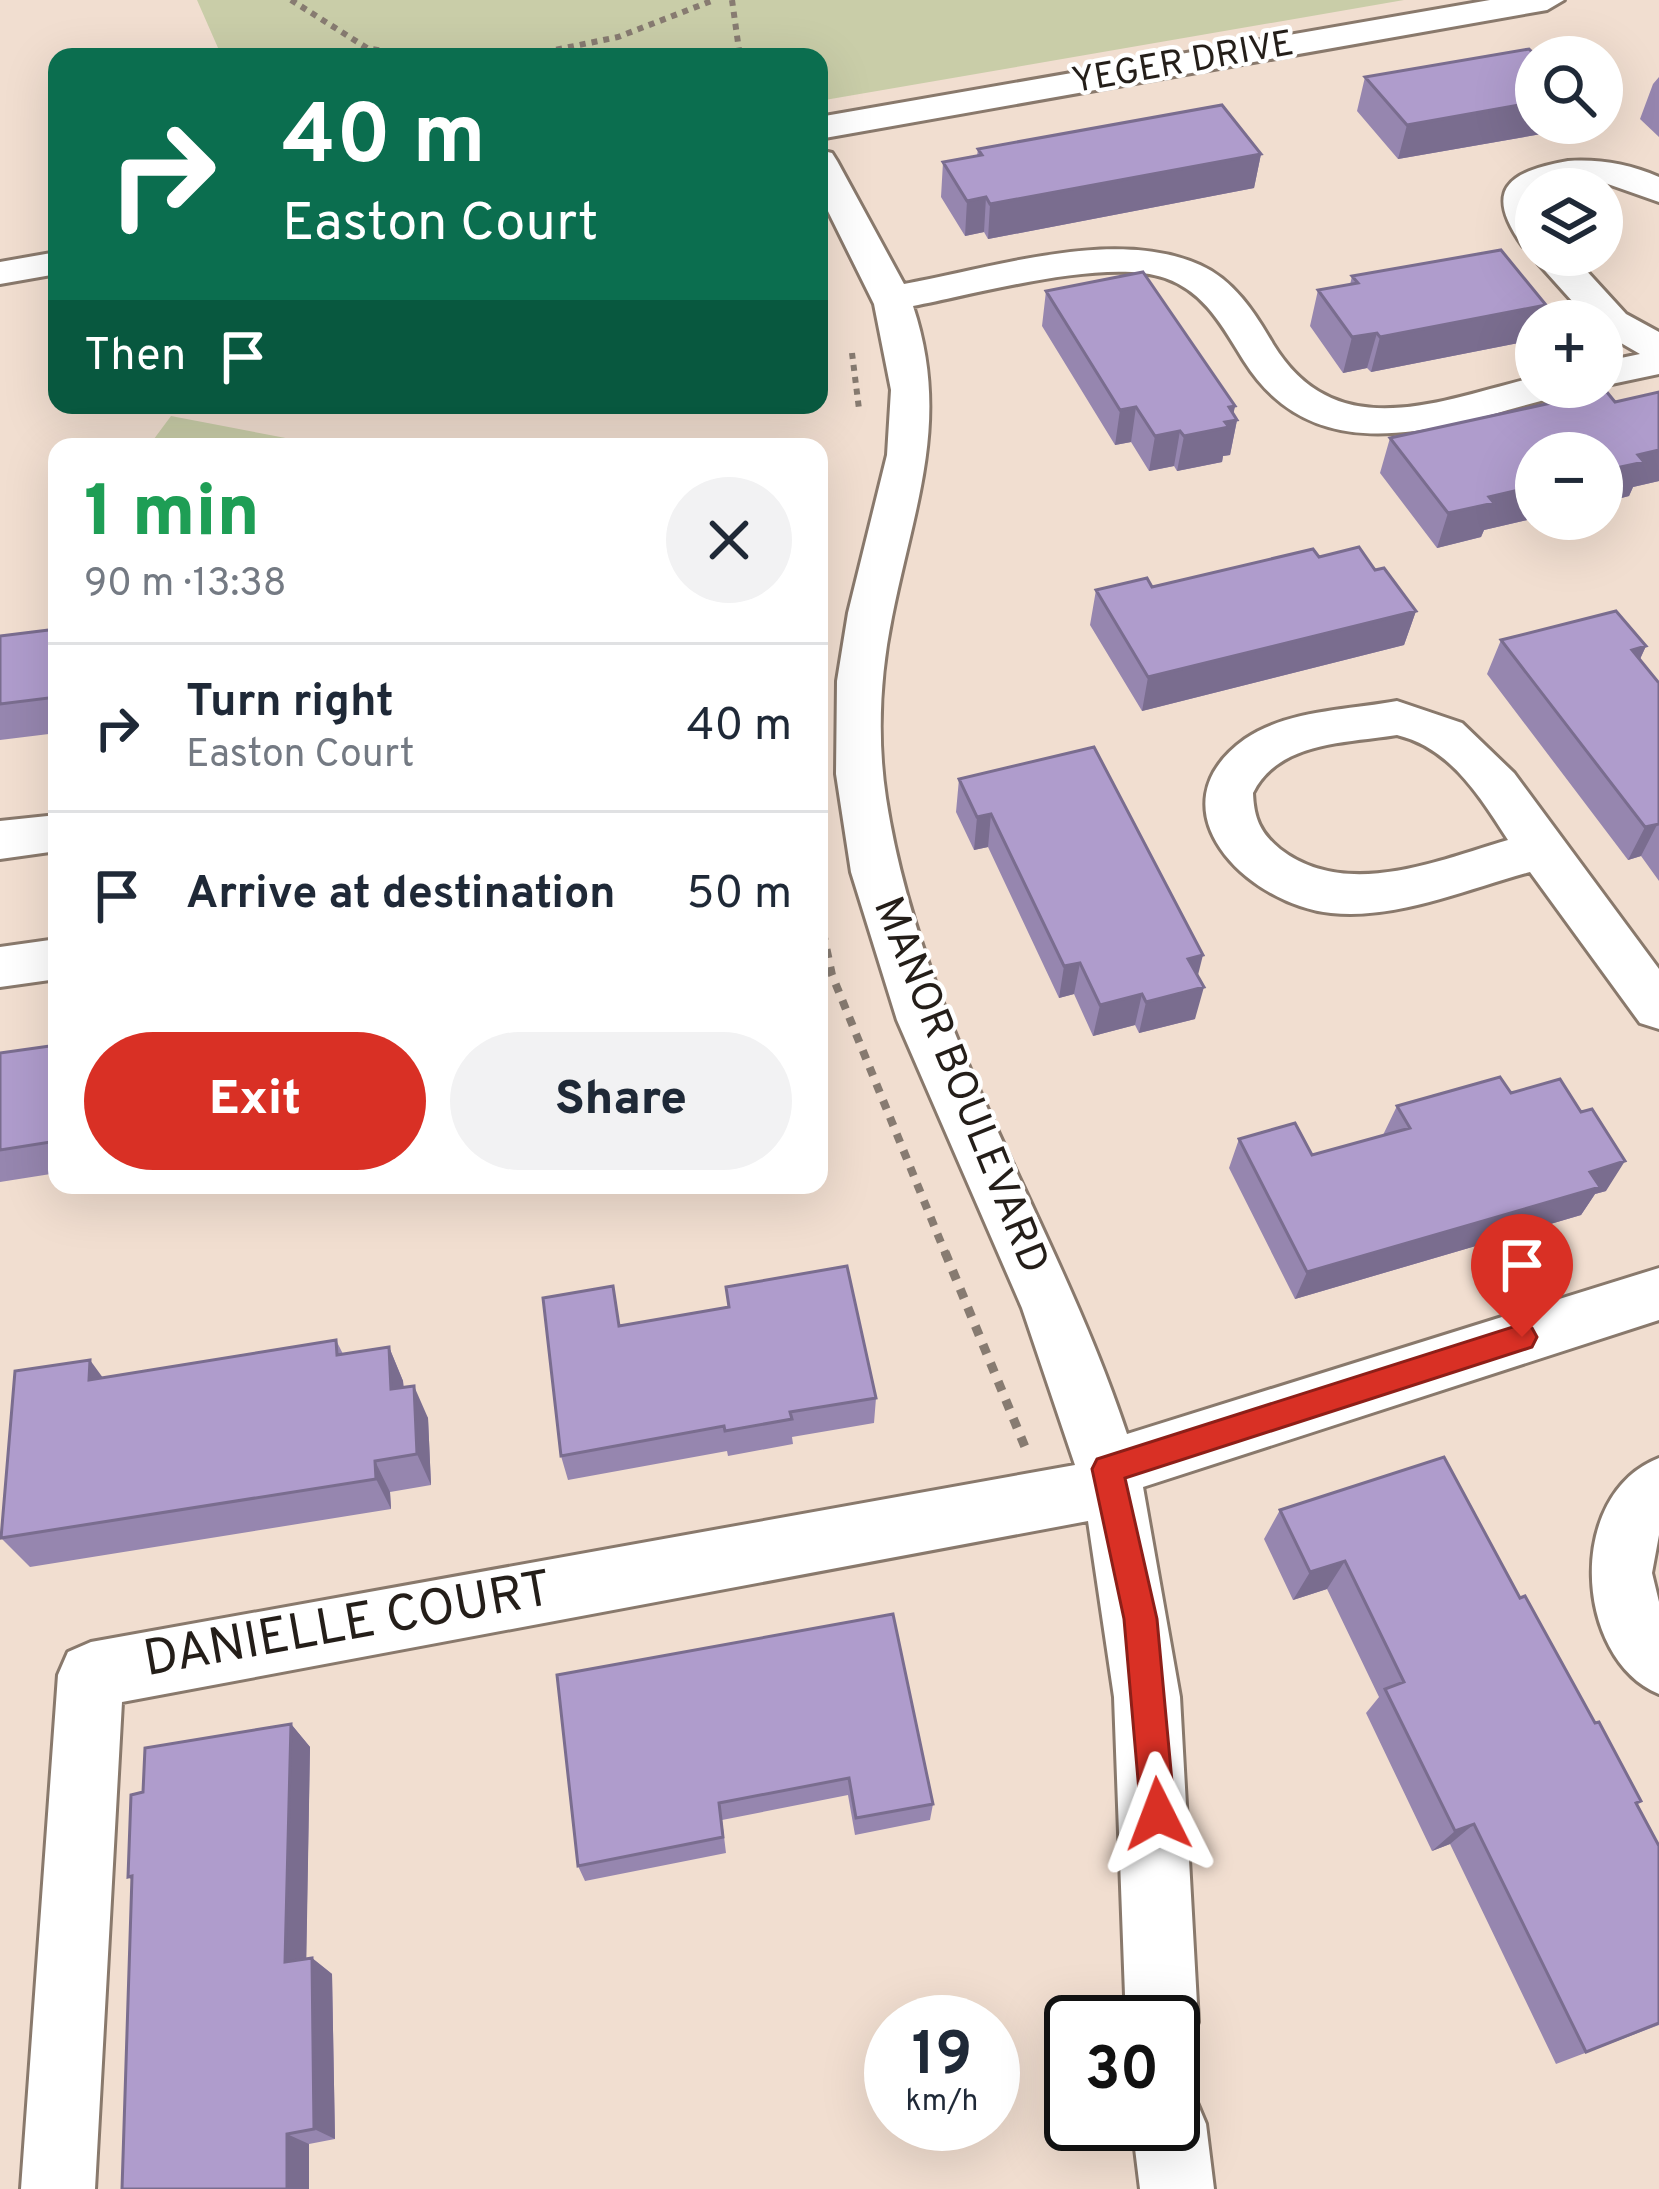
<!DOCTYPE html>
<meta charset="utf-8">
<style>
body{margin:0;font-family:Overpass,sans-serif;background:#f2f2f3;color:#1f2937;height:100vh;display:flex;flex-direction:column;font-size:45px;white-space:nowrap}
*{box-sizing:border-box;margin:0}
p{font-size:39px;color:#747a83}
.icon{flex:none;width:66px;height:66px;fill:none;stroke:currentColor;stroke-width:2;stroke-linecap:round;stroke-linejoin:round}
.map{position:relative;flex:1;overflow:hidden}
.drawer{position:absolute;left:48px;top:438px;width:780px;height:756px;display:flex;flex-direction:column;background:#fff;border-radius:24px;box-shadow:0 12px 48px #0002}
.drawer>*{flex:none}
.guide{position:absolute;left:48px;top:48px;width:780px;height:366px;border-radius:24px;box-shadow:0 12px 48px #0002;background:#0b6e4f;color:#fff;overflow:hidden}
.tools{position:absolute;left:1515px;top:36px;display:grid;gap:24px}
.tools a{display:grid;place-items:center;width:108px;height:108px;border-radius:50%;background:#fff;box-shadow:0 12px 48px #0002;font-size:60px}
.speed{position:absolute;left:864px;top:1995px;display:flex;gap:24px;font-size:60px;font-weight:700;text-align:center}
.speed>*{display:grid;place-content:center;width:156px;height:156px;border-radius:50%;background:#fff;box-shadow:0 12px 48px #0002;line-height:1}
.speed small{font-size:30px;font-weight:400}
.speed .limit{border:6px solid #111;border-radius:18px;background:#fff;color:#111}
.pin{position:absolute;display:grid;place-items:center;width:102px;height:102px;color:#fff;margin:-123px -51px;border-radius:50% 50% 50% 0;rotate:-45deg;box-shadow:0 0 12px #0007}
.pin .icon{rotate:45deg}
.me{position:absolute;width:132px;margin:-66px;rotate:357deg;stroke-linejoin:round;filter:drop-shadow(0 0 9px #0008)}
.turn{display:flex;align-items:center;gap:42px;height:252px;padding:0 36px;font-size:54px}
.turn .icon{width:156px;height:156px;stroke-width:2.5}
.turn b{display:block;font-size:84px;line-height:102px}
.then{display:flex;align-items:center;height:114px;padding:0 36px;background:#0003;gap:24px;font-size:45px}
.round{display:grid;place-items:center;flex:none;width:126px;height:126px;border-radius:63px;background:#f2f2f3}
.summary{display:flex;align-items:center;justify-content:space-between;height:204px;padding:0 36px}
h1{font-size:72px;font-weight:800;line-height:90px;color:#1e9e55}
.cta{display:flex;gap:24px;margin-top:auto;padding:24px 36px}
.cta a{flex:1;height:138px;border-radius:72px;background:#d93025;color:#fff;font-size:48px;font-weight:800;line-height:138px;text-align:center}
.cta a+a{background:#f2f2f3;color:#1f2937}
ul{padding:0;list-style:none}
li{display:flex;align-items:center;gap:36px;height:168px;padding:0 36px;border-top:3px solid #e0e1e3}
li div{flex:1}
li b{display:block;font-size:45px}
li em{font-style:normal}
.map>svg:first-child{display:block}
.green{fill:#c9cda8}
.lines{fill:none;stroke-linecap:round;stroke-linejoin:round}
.minor-casing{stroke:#89796c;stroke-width:6}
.path-far2{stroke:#877b71;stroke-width:6;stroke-dasharray:6 6;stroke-linecap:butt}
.path-far1{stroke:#877b71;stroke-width:8;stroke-dasharray:9 9;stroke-linecap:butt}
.path{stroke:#877b71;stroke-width:9;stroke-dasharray:10 10;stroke-linecap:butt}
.minor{fill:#fff;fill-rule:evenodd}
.wall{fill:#9686af}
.shaded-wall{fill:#7a6d8f}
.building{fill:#af9ccc;stroke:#7a6d8f;stroke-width:3}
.route{fill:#d93025;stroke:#8d1f18;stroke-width:3}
.labels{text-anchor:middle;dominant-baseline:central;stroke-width:9;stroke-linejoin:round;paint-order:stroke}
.far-street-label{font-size:36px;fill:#241e19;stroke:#fff}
.street-label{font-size:42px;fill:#241e19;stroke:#fff}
.near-street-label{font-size:51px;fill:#241e19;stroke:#fff}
</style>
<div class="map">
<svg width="1659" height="2189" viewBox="0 0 1659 2189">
<rect width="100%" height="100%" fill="#f1ded0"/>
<path class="green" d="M 197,0 L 1404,0 L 819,101 L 819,57 L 222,57 Z
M 171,416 L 333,447 L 148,447 Z"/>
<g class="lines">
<g class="minor-casing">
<path id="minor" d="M 1490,0 L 1564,0 L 1547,10 L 819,139 L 819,117 Z
M 819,150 L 832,153 L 837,161 L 904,284 C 993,268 1115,227 1200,265 C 1234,280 1255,313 1273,344 C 1337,448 1440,400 1536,377 L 1536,387 L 1565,387 L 1559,396 C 1452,424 1318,479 1244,361 C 1223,327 1205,292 1165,278 C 1106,257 977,294 913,306 C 951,420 914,506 892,617 C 880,676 877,739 886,798 C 921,1026 1056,1219 1127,1434 L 1659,1268 L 1659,1320 L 1143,1487 L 1180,1697 L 1198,2022 L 1187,2047 L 1173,2053 L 1173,2022 L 1126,2022 L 1114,1697 L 1088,1521 L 122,1702 L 95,2189 L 21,2189 L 58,1675 L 68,1652 L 91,1642 L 1075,1465 L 1022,1308 L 897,1020 L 851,872 L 836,774 L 837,681 L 848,613 L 887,455 L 891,390 L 874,304 L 819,193 Z
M 1568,161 C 1600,159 1629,164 1659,177 L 1659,202 L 1605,183 L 1536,189 L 1536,249 L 1523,246 C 1483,190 1507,172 1568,161 Z
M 1536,249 L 1536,255 L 1572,255 L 1626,314 L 1659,332 L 1659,374 L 1602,386 L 1602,362 L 1640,354 L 1602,332 L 1602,321 L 1590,321 L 1538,263 L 1532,255 Z
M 57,252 L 57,274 L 0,284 L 0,262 Z
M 1397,701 L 1462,723 L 1514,773 L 1659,969 L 1659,1029 L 1640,1023 L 1530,872 C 1467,889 1397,920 1331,913 C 1247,904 1149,808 1245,739 C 1287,710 1349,710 1397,701 ZM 1397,735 C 1451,748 1480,797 1508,840 C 1437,861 1346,900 1280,849 C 1260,833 1254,818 1253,793 C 1278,741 1349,743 1397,735 Z
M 57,815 L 57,851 L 0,859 L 0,821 Z
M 57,939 L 57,979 L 0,987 L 0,947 Z
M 1659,1458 L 1659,1535 L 1652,1573 L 1659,1602 L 1659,1694 C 1575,1660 1564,1495 1659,1458 Z
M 1173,2089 L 1195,2098 L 1206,2124 L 1214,2189 L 1140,2189 L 1132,2124 L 1173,2124 Z"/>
</g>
<path class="path-far2" d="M 291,0 L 367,48 L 416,57
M 732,0 L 740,57
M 521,57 L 618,37 L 714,0
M 852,353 L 859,409"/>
<path class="path-far1" d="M 819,914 L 832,975 L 946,1255"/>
<path class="path" d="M 945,1252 L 1025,1447"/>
<use href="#minor" class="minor"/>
</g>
<path class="wall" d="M 1365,77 L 1593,125 L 1398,159 L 1357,111 Z
M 1659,77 L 1659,137 L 1640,119 L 1653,84 Z
M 978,149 L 1261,154 L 1254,188 L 988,239 L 984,232 L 965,236 L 941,197 L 943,162 L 977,156 Z
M 1352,276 L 1541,321 L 1534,340 L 1371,372 L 1367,368 L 1343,373 L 1310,326 L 1318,290 L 1350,285 Z
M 1046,291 L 1235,406 L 1233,414 L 1237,420 L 1230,455 L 1223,456 L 1222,462 L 1177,471 L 1174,466 L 1149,471 L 1131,442 L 1115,445 L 1042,326 Z
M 1659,392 L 1659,481 L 1633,487 L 1629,496 L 1602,503 L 1602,453 L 1536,453 L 1536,518 L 1484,530 L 1481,537 L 1437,548 L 1380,473 L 1390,438 L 1615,402 Z
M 1319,557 L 1375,570 L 1416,611 L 1404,645 L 1142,711 L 1090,625 L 1096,590 L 1152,587 Z
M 57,629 L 57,733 L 0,740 L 0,636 Z
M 1501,640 L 1646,646 L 1640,659 L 1659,683 L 1659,881 L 1641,856 L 1628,860 L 1487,674 Z
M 959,779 L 1198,976 L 1195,1019 L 1139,1033 L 1135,1025 L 1093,1036 L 1074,994 L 1059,998 L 988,847 L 974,850 L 956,812 Z
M 57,1045 L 57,1173 L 0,1182 L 0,1053 Z
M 1511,1093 L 1606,1191 L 1595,1194 L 1581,1215 L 1295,1299 L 1229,1168 L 1239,1139 L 1312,1155 L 1383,1135 L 1397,1106 Z
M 726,1287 L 876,1398 L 874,1423 L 792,1437 L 793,1444 L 728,1456 L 727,1451 L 568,1480 L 561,1456 L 620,1326 L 728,1307 Z
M 336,1340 L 343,1354 L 389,1347 L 403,1381 L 404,1388 L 428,1418 L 431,1485 L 390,1492 L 391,1509 L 30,1567 L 1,1538 L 103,1378 Z
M 1280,1510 L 1520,1598 L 1641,1801 L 1636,1804 L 1659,1846 L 1659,2025 L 1556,2064 L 1450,1844 L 1432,1851 L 1366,1713 L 1379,1697 L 1327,1589 L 1293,1600 L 1264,1539 Z
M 557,1675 L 933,1804 L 930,1820 L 855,1835 L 848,1795 L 722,1820 L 726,1853 L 585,1881 L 578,1866 Z
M 291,1724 L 310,1747 L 306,1958 L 312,1958 L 332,1974 L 335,2139 L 309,2144 L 309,2189 L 132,1880 L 128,1877 Z"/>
<path class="shaded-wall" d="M 1536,102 L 1536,123 L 1594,123 L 1593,125 L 1398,159 L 1407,125 Z
M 1261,154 L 1254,188 L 988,239 L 990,204 Z
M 986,197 L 984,232 L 965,236 L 967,201 Z
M 1546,305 L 1541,321 L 1536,321 L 1534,340 L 1371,372 L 1380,337 Z
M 1377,333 L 1367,368 L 1343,373 L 1352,337 Z
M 1235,406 L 1232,421 L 1237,420 L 1230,455 L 1223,456 L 1222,462 L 1177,471 L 1184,436 L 1229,407 Z
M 1136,407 L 1131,442 L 1115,445 L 1120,410 Z
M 1180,431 L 1174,466 L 1149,471 L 1155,436 Z
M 1659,450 L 1659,481 L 1633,487 L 1629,496 L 1602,503 L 1602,471 L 1638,455 Z
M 1536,486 L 1536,518 L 1484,530 L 1481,537 L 1437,548 L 1448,513 L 1489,497 Z
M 1416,611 L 1404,645 L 1142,711 L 1148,677 Z
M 1646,646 L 1630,681 L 1632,650 Z
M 991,814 L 988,847 L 974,850 L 977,817 Z
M 1658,823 L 1641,856 L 1628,860 L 1645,827 Z
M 1203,955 L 1195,987 L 1188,959 Z
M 1080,963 L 1074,994 L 1059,998 L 1064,966 Z
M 1204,987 L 1195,1019 L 1139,1033 L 1146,1002 Z
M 1142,994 L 1135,1025 L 1093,1036 L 1100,1005 Z
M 1625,1161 L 1606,1191 L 1595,1194 L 1581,1215 L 1295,1299 L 1307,1272 L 1590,1172 Z
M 389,1347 L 403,1381 L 405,1422 L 391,1389 Z
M 90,1360 L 114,1393 L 89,1380 Z
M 414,1386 L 428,1418 L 431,1485 L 417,1454 Z
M 375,1461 L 390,1492 L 391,1509 L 376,1479 Z
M 1345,1561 L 1327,1589 L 1293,1600 L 1310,1572 Z
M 291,1724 L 310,1747 L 306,1978 L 285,1962 Z
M 1474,1824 L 1450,1844 L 1432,1851 L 1455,1831 Z
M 312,1958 L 332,1974 L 335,2139 L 314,2129 Z
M 287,2134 L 309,2144 L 309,2189 L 287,2189 Z"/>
<path class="building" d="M 1529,49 L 1534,54 L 1563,49 L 1571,57 L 1536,57 L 1536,102 L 1407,125 L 1365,77 Z
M 1222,105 L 1261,154 L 990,204 L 986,197 L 967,201 L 943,162 L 982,155 L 978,149 Z
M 1501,250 L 1546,305 L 1380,337 L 1377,333 L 1352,337 L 1318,290 L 1358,283 L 1352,276 Z
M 1143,272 L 1235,406 L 1229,407 L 1237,420 L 1225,422 L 1229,427 L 1184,436 L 1180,431 L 1155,436 L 1136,407 L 1120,410 L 1046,291 Z
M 1606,391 L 1615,402 L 1659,392 L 1659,450 L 1638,455 L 1644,462 L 1602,471 L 1602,453 L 1536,453 L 1536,486 L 1489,497 L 1494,503 L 1448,513 L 1390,438 Z
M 1359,547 L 1375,570 L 1384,568 L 1416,611 L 1148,677 L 1096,590 L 1147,578 L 1152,587 L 1313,549 L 1319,557 Z
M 1616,611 L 1646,646 L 1632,650 L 1659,683 L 1659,824 L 1645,827 L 1501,640 Z
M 57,629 L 57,697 L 0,704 L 0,636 Z
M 1094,747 L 1203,955 L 1188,959 L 1204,987 L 1146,1002 L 1142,994 L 1100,1005 L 1080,963 L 1064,966 L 991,814 L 977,817 L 959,779 Z
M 57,1045 L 57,1141 L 0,1150 L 0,1053 Z
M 1500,1077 L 1511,1093 L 1560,1079 L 1581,1112 L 1592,1109 L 1625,1161 L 1590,1172 L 1600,1187 L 1307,1272 L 1239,1139 L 1295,1123 L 1312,1155 L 1410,1128 L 1397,1106 Z
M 847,1266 L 876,1398 L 790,1412 L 792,1419 L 725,1431 L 724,1426 L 561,1456 L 543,1298 L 613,1286 L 619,1326 L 729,1307 L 726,1287 Z
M 336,1340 L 337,1355 L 389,1347 L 391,1389 L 414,1386 L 417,1454 L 375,1461 L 376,1479 L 1,1538 L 15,1371 L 90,1360 L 89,1380 Z
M 1444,1457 L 1520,1598 L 1525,1596 L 1595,1723 L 1599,1722 L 1641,1801 L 1636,1803 L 1659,1846 L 1659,2023 L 1586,2052 L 1474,1824 L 1455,1831 L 1385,1689 L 1404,1682 L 1345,1561 L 1310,1572 L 1280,1510 Z
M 893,1614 L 933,1804 L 856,1818 L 849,1778 L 719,1803 L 723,1837 L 578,1866 L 557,1675 Z
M 291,1724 L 285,1962 L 312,1958 L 314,2129 L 287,2134 L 287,2189 L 122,2189 L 132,1876 L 128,1877 L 131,1795 L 143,1792 L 145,1748 Z"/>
<path class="route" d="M 1522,1324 L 1532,1328 L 1537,1337 L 1532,1347 L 1125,1478 L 1157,1619 L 1175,1814 L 1170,1826 L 1158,1831 L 1146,1826 L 1141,1814 L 1124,1619 L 1092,1469 L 1097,1459 Z"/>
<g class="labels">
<g class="far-street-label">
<text transform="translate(1183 64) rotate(-10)">YEGER DRIVE</text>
</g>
<g class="street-label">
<text transform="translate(959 1086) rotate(68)">MANOR BOULEVARD</text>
</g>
<g class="near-street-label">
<text transform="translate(348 1627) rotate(-10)">DANIELLE COURT</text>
</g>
</g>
</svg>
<div class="tools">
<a><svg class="icon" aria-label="search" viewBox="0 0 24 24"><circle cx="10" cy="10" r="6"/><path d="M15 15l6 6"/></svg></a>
<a><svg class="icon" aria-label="layers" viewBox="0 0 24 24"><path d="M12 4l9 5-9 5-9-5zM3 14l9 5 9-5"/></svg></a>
<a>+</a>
<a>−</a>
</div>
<div class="speed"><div>19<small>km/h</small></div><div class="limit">30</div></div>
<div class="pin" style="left:1522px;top:1337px;background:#d93025"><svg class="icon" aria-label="arrive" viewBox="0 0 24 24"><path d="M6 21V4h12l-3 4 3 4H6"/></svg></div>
<svg class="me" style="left:1158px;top:1814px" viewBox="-20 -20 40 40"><path d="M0-17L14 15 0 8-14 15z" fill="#d93025" stroke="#fff" stroke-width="4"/></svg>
<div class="guide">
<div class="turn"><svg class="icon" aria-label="right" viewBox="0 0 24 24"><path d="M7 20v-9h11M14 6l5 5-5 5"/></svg><div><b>40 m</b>Easton Court</div></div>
<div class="then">Then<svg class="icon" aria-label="arrive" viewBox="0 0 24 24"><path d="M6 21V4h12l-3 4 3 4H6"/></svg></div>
</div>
<section class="drawer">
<div class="summary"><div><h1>1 min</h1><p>90 m · 13:38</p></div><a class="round"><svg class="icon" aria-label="close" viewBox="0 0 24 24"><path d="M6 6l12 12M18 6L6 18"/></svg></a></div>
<ul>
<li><svg class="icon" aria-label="right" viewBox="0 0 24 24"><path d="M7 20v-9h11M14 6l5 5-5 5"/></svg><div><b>Turn right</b><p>Easton Court</p></div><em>40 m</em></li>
<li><svg class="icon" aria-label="arrive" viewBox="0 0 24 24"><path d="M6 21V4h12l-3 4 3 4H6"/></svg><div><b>Arrive at destination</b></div><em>50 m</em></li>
</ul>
<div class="cta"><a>Exit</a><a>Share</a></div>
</section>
</div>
